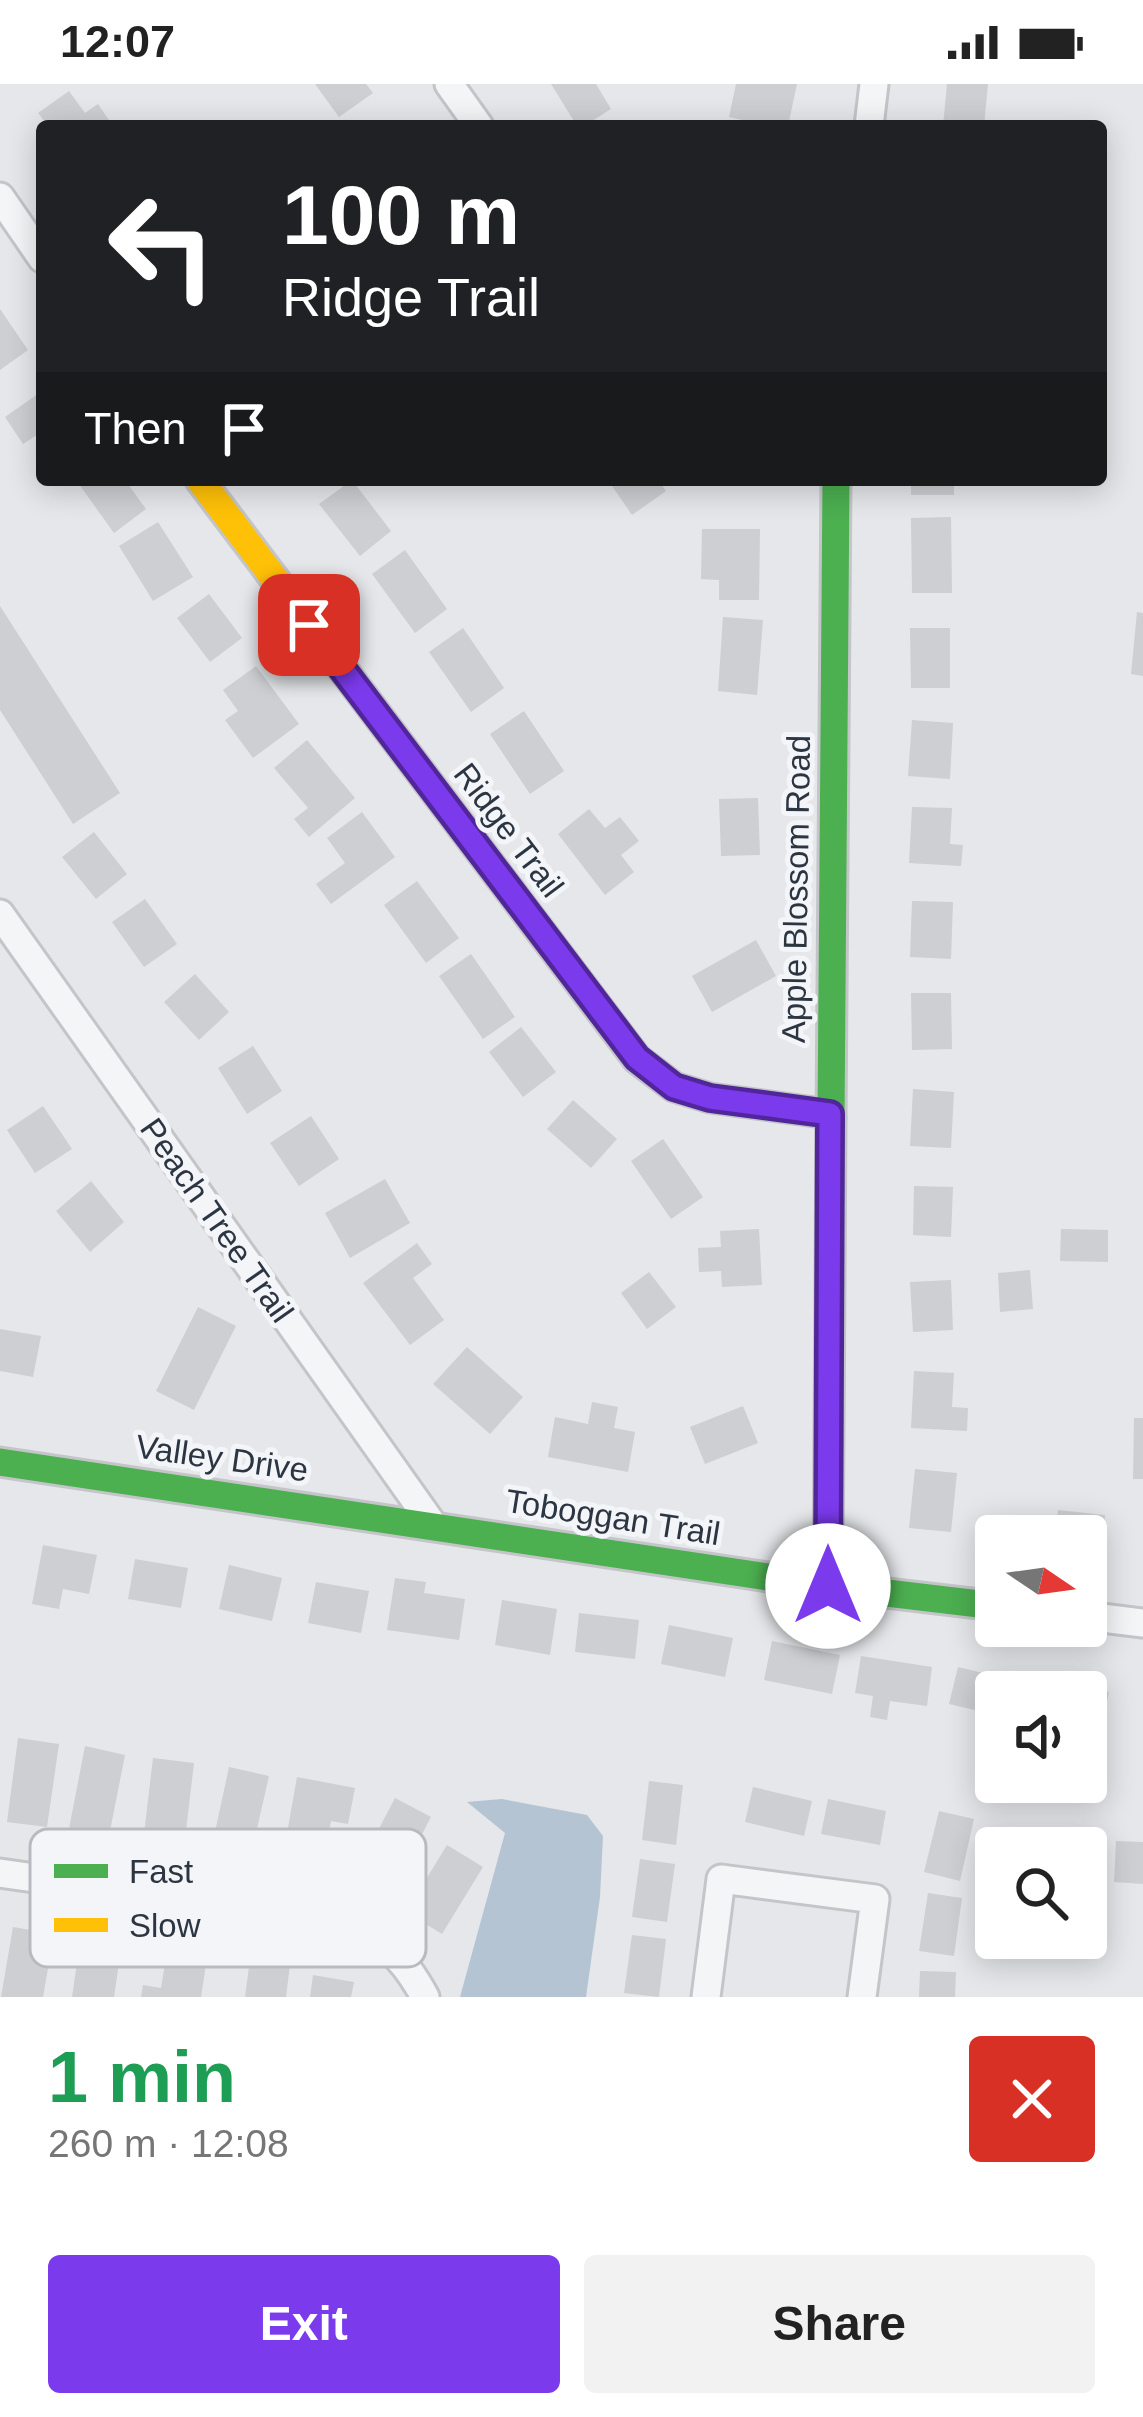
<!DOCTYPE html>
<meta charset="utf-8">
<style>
body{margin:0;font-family:Arial,sans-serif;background:#f2f2f2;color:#222;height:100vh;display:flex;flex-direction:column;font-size:45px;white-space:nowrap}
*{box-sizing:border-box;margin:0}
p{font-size:39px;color:#767676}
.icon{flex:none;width:66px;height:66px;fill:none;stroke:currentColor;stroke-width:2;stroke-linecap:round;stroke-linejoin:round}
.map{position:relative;height:1913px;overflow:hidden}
.sheet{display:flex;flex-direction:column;background:#fff;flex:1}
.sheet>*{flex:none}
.banner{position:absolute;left:36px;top:36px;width:1071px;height:366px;border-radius:12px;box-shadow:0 6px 30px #0003;background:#202124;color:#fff;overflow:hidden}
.needle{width:78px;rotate:103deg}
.tools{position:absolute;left:975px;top:1431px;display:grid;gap:24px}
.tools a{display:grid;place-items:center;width:132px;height:132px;border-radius:12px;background:#fff;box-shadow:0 6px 30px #0003;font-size:60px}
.pin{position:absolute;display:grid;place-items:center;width:102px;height:102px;color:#fff;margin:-51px;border-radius:24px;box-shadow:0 6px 18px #0006}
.me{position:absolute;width:132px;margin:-66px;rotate:0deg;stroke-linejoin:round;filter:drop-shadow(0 0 9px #0008)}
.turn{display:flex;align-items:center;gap:42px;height:252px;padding:0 48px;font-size:54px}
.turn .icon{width:156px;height:156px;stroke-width:2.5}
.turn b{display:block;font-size:84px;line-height:102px}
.then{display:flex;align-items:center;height:114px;padding:0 48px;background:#0003;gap:24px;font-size:45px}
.round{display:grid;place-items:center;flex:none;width:126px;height:126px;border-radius:12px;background:#f2f2f2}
.head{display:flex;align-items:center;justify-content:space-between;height:204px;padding:0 48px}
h1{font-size:72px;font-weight:600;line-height:90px;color:#1e9e55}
.action{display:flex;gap:24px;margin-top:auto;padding:24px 48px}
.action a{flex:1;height:138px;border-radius:12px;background:#7c3aed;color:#fff;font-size:48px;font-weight:600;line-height:138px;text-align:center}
.action a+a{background:#f2f2f2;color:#222}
.status{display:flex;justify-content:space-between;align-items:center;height:84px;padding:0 60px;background:#fff;direction:ltr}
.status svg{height:33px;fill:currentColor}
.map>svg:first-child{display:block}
.water{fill:#b5c4d2}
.building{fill:#cdcfd2}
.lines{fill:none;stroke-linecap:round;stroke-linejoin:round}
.street-casing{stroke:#c3c5c8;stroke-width:33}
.fast-casing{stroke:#c3c5c8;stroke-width:33}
.slow-casing{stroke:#c3c5c8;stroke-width:33}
.street{stroke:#f4f5f6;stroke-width:27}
.fast{stroke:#4caf50;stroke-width:27}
.slow{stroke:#ffc107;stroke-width:27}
.route-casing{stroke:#51269a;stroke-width:30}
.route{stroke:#7c3aed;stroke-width:21}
.labels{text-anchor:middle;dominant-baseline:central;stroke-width:10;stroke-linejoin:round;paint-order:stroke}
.street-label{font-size:33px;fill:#2c3542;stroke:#f3f5f8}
.key{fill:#f3f5f8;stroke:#b7bbc1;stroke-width:3}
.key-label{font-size:33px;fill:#2c3542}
</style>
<div class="status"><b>12:07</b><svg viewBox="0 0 49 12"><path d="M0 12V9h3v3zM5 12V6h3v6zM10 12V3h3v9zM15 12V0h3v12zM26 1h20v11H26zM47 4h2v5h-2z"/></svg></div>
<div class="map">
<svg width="1143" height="1913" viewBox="0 0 1143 1913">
<rect width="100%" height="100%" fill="#e5e7ea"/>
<path class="water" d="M 502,1715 L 587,1731 L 603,1752 L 600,1813 L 586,1913 L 460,1913 L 505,1749 L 467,1718 Z"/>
<path class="building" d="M 315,0 L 366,0 L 373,9 L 339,33 Z
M 551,0 L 596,0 L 611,25 L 584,42 L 577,42 Z
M 736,0 L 797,0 L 788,42 L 769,42 L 729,33 Z
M 947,0 L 988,0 L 984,42 L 943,42 Z
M 69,7 L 85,29 L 98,20 L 111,39 L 106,42 L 48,42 L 38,29 Z
M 0,225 L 28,266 L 0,286 Z
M 42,307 L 42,358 L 37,351 L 23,360 L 5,333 Z
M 76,396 L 125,396 L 146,425 L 114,449 Z
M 352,396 L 391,447 L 360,472 L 319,420 Z
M 608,396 L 658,396 L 666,407 L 632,431 Z
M 911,396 L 954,396 L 954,411 L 911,411 Z
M 951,433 L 952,509 L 912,509 L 911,434 Z
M 158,438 L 193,493 L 153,517 L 119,462 Z
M 702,445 L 760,445 L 759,516 L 719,516 L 719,496 L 701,495 Z
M 405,466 L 447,525 L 415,549 L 372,490 Z
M 209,510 L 242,554 L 210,578 L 177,534 Z
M 0,522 L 120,709 L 73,740 L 0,626 Z
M 1137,528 L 1143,529 L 1143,592 L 1131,590 Z
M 723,533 L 763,536 L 757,611 L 718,607 Z
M 463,544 L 504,604 L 471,628 L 429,568 Z
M 910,544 L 950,544 L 950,604 L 911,604 Z
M 256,582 L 299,640 L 253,674 L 225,636 L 238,627 L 223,606 Z
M 524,627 L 564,687 L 530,710 L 490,650 Z
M 912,636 L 953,639 L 950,695 L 908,692 Z
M 307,656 L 355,714 L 309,753 L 294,735 L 308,724 L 274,684 Z
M 758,714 L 760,771 L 721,772 L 719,715 Z
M 912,723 L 952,724 L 950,760 L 963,761 L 961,782 L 909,779 Z
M 589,725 L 605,744 L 620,733 L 639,757 L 621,771 L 634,788 L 605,811 L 558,750 Z
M 362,728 L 395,773 L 331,820 L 316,800 L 345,779 L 327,754 Z
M 94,748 L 127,790 L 96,815 L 62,773 Z
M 417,797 L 459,854 L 426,879 L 384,821 Z
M 145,815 L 177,860 L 144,883 L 112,838 Z
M 912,817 L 953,818 L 951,875 L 910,873 Z
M 756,856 L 776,892 L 712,928 L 692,892 Z
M 471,870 L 515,933 L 483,955 L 439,892 Z
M 195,890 L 229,928 L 199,956 L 164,918 Z
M 911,909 L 951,909 L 952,965 L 912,966 Z
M 521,943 L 556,988 L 523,1013 L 489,968 Z
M 253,962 L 282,1007 L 247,1030 L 218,984 Z
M 913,1005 L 954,1008 L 951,1064 L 910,1062 Z
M 573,1016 L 617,1055 L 591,1084 L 547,1045 Z
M 43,1022 L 72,1065 L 35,1089 L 7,1046 Z
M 311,1032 L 339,1075 L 299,1102 L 270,1059 Z
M 663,1055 L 703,1113 L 671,1135 L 631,1077 Z
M 385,1095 L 410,1139 L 350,1174 L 325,1129 Z
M 91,1097 L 124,1138 L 90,1168 L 56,1127 Z
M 914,1102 L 953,1103 L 951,1153 L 913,1151 Z
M 759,1145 L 762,1201 L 722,1203 L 721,1187 L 699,1188 L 698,1164 L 721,1163 L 720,1147 Z
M 1061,1145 L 1108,1146 L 1108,1178 L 1060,1177 Z
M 417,1159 L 432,1180 L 413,1194 L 444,1236 L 410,1261 L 363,1199 Z
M 1030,1186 L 1033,1225 L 1000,1228 L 998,1189 Z
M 649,1188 L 676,1223 L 647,1245 L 621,1209 Z
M 951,1196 L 953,1246 L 913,1248 L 910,1198 Z
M 198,1223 L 236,1242 L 194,1326 L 156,1307 Z
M 0,1245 L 41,1252 L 33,1293 L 0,1287 Z
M 467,1263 L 523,1313 L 490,1350 L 433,1300 Z
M 914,1287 L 954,1289 L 952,1323 L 968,1324 L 967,1347 L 911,1344 Z
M 592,1318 L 618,1323 L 614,1344 L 635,1348 L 628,1388 L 548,1373 L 555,1333 L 588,1340 Z
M 743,1322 L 758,1359 L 705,1380 L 690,1343 Z
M 1134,1334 L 1143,1334 L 1143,1395 L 1133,1395 Z
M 915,1385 L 957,1389 L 951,1448 L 909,1444 Z
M 1058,1426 L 1105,1431 L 1101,1468 L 1086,1466 L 1086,1452 L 1055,1452 Z
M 43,1461 L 97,1471 L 89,1510 L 63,1505 L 59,1525 L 32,1520 Z
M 135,1475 L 188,1484 L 181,1524 L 128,1515 Z
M 229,1481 L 282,1494 L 272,1537 L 219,1525 Z
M 395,1494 L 426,1498 L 424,1509 L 465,1515 L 459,1556 L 387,1546 Z
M 316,1498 L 369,1507 L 361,1549 L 308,1539 Z
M 502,1516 L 557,1525 L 550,1571 L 495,1561 Z
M 579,1529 L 639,1536 L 635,1575 L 575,1568 Z
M 669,1541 L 733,1554 L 725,1593 L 661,1580 Z
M 772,1557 L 840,1571 L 832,1610 L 764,1596 Z
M 861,1572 L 932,1583 L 927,1622 L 890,1617 L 887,1636 L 870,1633 L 873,1612 L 855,1609 Z
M 958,1583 L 1017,1597 L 1014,1608 L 996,1608 L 996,1631 L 949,1620 Z
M 1051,1595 L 1109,1608 L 1101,1645 L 1086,1641 L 1086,1608 L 1048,1608 Z
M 18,1654 L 59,1660 L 47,1743 L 7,1738 Z
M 85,1662 L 125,1671 L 108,1757 L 68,1750 Z
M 153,1674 L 194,1679 L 185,1755 L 144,1750 Z
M 229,1683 L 269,1692 L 251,1771 L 212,1762 Z
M 297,1693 L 355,1704 L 348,1740 L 331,1737 L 324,1780 L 283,1772 Z
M 649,1697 L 683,1701 L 676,1761 L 642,1756 Z
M 753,1703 L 812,1717 L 804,1752 L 745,1738 Z
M 395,1714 L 431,1733 L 389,1813 L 353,1794 Z
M 828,1715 L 886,1727 L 880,1761 L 821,1750 Z
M 939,1727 L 974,1735 L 960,1797 L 924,1788 Z
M 1116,1757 L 1143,1758 L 1143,1800 L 1114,1798 Z
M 447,1761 L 483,1783 L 442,1850 L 406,1828 Z
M 640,1775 L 675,1780 L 667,1838 L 632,1833 Z
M 928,1809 L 962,1814 L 954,1872 L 919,1867 Z
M 13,1843 L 54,1850 L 43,1913 L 1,1913 Z
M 81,1851 L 122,1858 L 114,1913 L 72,1913 Z
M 632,1851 L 666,1855 L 659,1913 L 624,1909 Z
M 167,1867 L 207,1874 L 201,1913 L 141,1913 L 143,1901 L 161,1904 Z
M 250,1875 L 290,1881 L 286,1913 L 245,1913 Z
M 920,1887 L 956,1888 L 955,1913 L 919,1913 Z
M 313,1891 L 354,1898 L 351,1913 L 310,1913 Z"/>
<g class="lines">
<g class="street-casing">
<path id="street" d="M 449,0 L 479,42
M 869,42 L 874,0
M 0,113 L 42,174
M 0,830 L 433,1441
M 1086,1532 L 1143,1539
M 0,1789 L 338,1837 C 385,1859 400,1867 425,1913
M 706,1913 L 721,1795 L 875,1815 L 862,1913"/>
</g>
<g class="fast-casing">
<path id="fast" d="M 831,1034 L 836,396
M 0,1378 L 828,1502 L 996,1522"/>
</g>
<g class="slow-casing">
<path id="slow" d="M 200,396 L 637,975 L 674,1003 L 710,1014 L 830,1030
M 828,1502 L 831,1034"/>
</g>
<use href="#street" class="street"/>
<use href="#fast" class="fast"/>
<use href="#slow" class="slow"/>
</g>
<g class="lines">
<g class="route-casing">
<path id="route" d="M 309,541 L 637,974 L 674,1003 L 710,1014 L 830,1030 L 828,1502"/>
</g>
<use href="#route" class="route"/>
</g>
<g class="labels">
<g class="street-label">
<text transform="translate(509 746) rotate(53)">Ridge Trail</text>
<text transform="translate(796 805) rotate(-89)">Apple Blossom Road</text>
<text transform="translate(217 1136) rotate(55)">Peach Tree Trail</text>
<text transform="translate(222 1374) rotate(8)">Valley Drive</text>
<text transform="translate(613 1433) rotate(9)">Toboggan Trail</text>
</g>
</g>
<rect x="30" y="1745" width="396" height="138" rx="18" class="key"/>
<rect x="54" y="1780" width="54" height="14" fill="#4caf50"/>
<rect x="54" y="1834" width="54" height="14" fill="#ffc107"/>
<g class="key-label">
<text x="129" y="1799">Fast</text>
<text x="129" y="1853">Slow</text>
</g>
</svg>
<div class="tools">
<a><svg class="needle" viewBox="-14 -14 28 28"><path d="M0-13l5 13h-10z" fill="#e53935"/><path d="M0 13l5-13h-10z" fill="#767676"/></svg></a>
<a><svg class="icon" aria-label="sound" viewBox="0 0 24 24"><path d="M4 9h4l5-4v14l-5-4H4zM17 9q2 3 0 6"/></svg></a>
<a><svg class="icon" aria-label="search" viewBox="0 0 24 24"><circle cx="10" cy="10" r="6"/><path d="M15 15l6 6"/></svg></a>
</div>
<div class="pin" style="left:309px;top:541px;background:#d93025"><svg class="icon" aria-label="arrive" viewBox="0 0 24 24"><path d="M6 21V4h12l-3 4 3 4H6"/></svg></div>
<svg class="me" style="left:828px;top:1502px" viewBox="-20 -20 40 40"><circle r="19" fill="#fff"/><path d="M0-13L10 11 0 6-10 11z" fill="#7c3aed"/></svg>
<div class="banner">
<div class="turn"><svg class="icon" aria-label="left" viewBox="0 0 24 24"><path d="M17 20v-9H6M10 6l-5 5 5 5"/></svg><div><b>100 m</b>Ridge Trail</div></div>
<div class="then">Then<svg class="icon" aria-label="arrive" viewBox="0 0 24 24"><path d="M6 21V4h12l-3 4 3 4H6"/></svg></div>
</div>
</div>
<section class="sheet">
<div class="head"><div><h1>1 min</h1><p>260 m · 12:08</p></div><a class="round" style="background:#d93025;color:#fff"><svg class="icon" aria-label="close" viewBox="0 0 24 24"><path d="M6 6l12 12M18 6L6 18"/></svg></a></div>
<div class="action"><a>Exit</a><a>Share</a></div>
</section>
